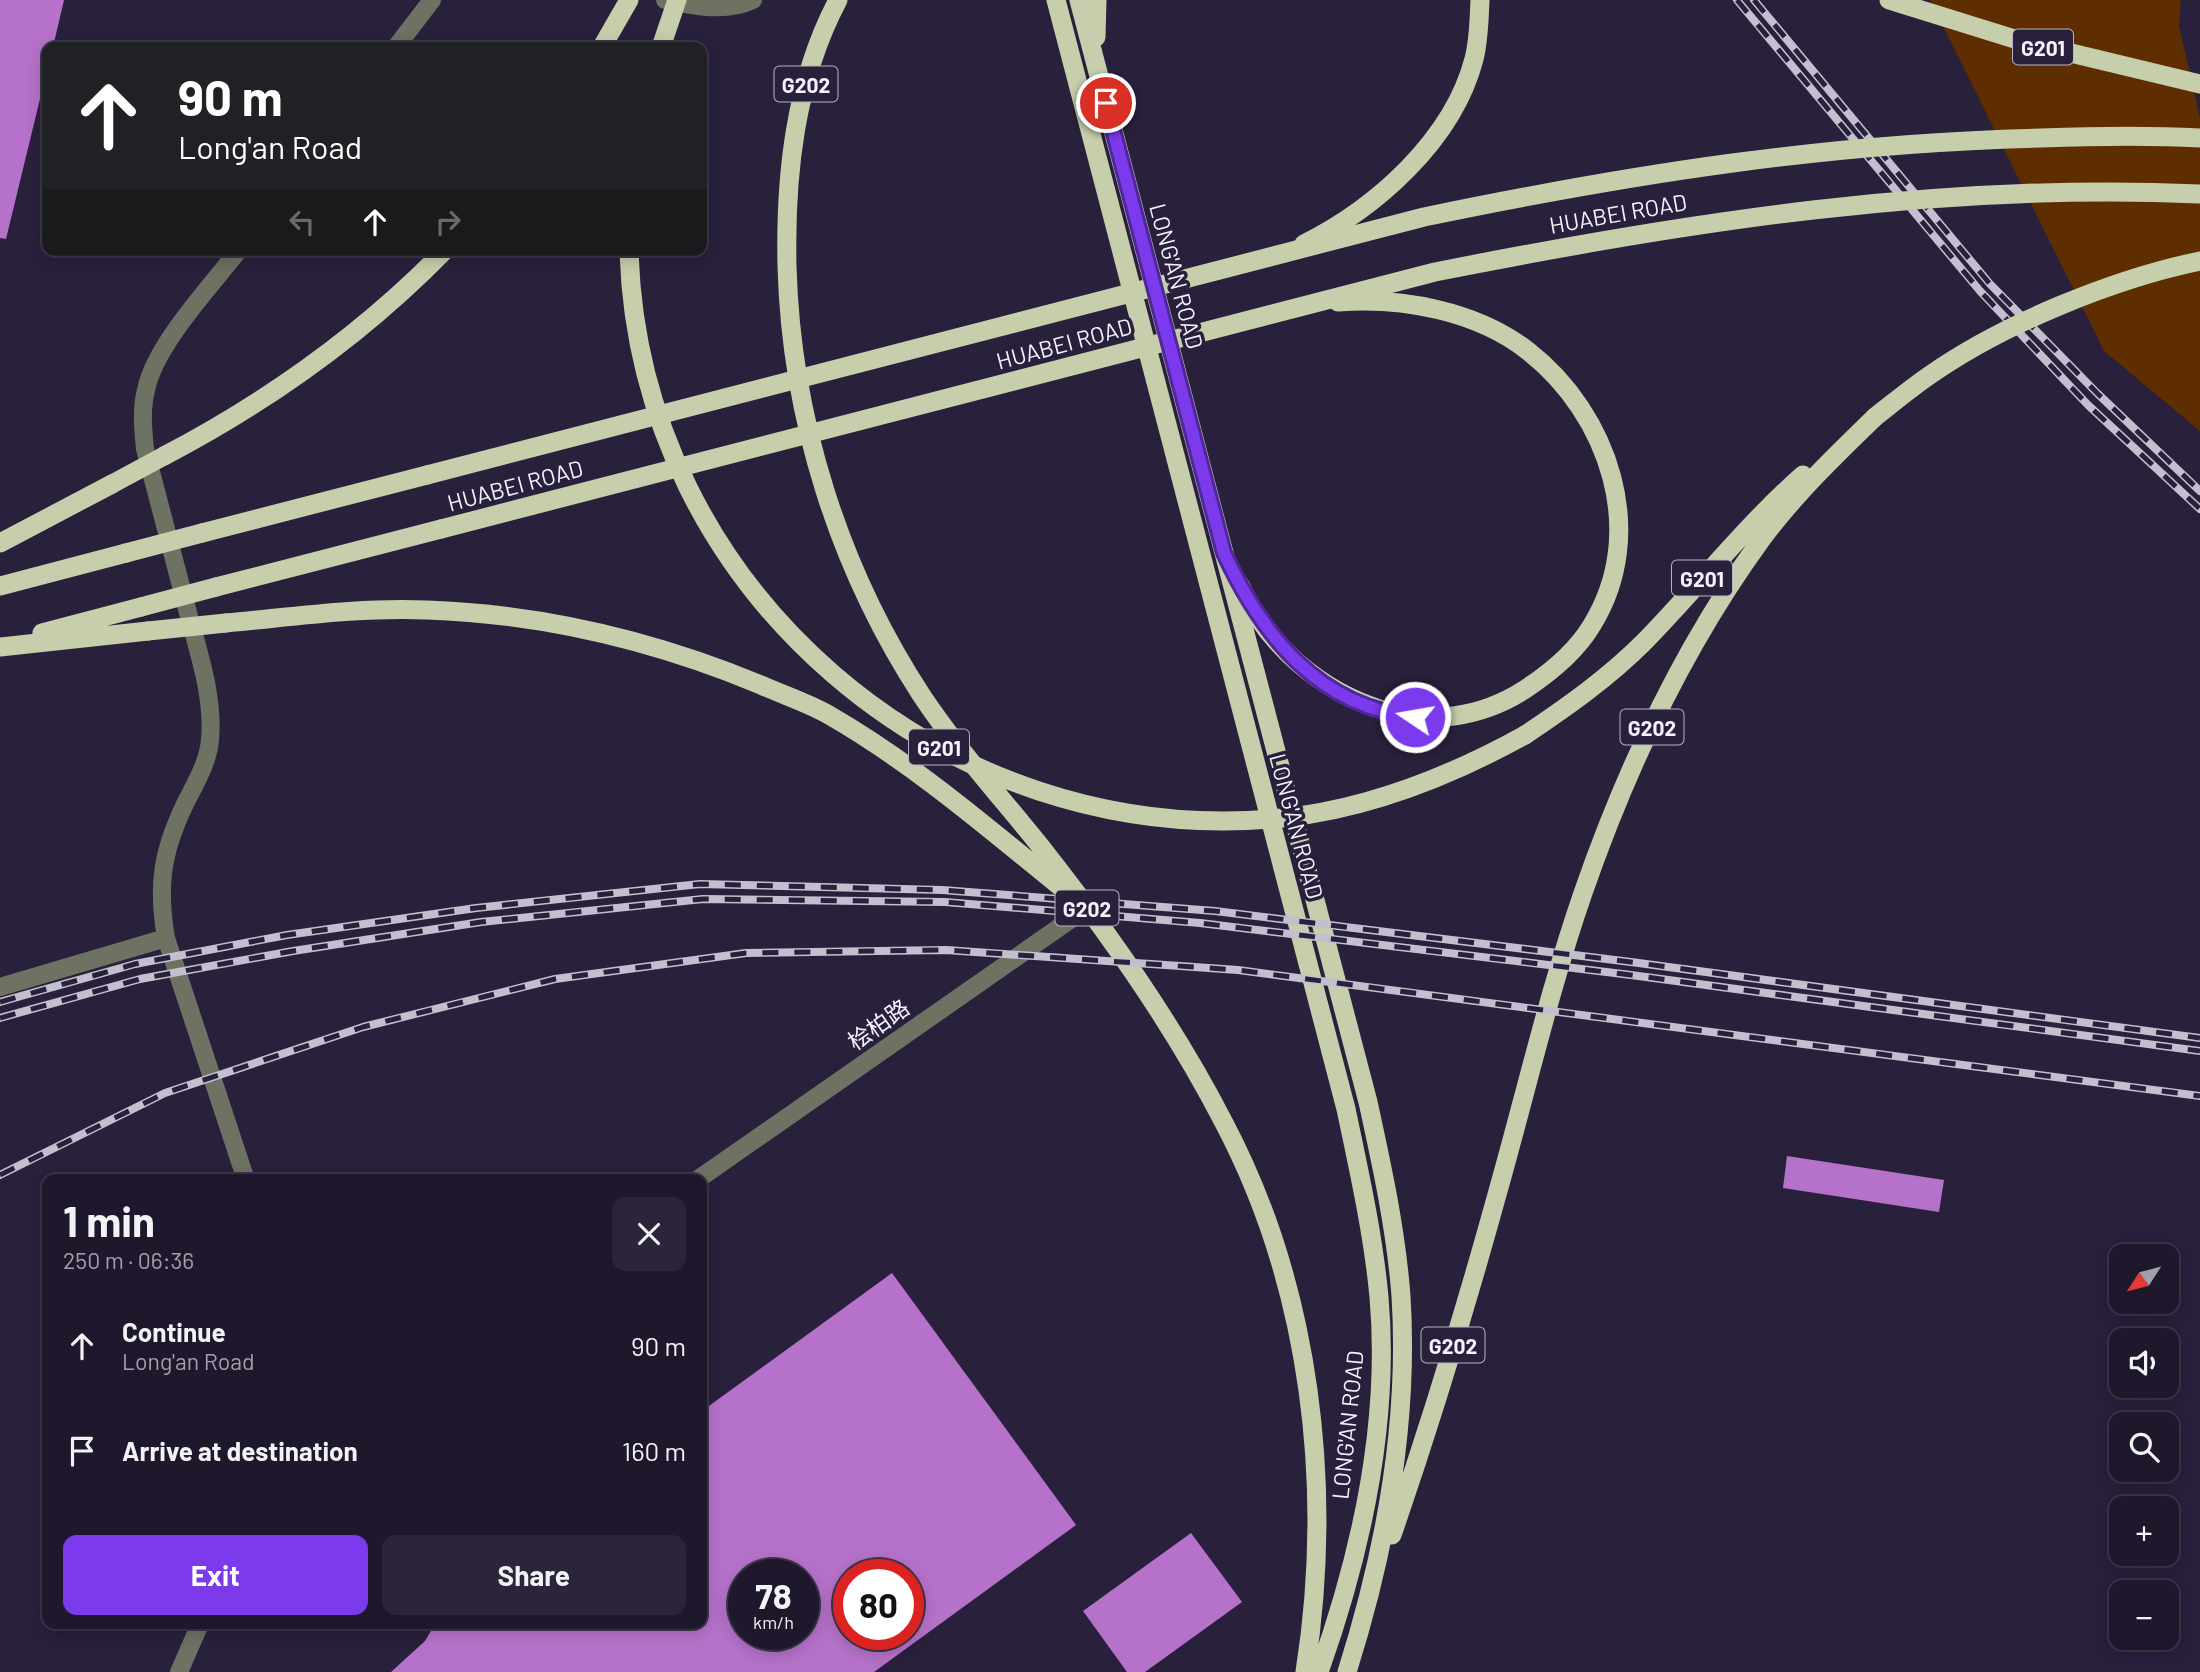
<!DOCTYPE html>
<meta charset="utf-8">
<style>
body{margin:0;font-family:Barlow,"Noto Sans SC",sans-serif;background:#2c2539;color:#f1f3f6;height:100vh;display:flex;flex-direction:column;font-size:26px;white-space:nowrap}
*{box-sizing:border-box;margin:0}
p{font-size:23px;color:#a1a0aa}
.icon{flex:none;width:38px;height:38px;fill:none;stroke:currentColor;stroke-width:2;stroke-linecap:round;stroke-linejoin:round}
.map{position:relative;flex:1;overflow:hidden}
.drawer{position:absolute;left:42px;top:1174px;width:665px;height:455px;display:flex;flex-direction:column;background:#1f182d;border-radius:14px;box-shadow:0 4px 18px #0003,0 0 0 2px #3c3749}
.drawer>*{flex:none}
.guide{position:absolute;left:42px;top:42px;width:665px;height:214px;border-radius:14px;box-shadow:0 4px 18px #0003,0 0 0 2px #3c3749;background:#202124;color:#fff;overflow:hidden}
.needle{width:46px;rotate:234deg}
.fabs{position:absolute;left:2109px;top:1244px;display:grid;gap:14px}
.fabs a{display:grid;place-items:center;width:70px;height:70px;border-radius:14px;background:#1f182d;box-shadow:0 4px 18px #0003,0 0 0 2px #3c3749;font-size:35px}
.speed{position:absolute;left:728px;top:1559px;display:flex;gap:14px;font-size:35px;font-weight:700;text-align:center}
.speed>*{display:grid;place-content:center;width:91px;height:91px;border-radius:50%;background:#1f182d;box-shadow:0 4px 18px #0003,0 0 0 2px #3c3749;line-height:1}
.speed small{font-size:18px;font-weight:400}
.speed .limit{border:10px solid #d22;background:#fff;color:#111}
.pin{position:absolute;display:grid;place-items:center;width:60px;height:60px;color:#fff;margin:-30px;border:4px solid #fff;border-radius:50%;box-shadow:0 2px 7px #0007}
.me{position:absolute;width:77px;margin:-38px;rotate:282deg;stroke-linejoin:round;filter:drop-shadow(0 0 5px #0008)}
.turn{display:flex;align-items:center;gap:24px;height:147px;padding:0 21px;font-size:32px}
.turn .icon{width:91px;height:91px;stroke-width:2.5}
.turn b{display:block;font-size:49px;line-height:60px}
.lanes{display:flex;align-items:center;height:66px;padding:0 21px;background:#0003;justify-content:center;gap:35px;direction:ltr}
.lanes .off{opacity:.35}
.round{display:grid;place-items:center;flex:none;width:74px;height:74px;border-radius:14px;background:#2c2539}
.summary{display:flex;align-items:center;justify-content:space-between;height:119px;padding:0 21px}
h1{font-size:42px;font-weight:700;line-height:52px}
.action{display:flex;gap:14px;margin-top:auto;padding:14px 21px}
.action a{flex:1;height:80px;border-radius:14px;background:#7c3aed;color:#fff;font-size:28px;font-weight:700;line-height:80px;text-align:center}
.action a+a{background:#2c2539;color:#f1f3f6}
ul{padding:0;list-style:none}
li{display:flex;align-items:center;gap:21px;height:105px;padding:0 21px}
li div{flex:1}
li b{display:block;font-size:26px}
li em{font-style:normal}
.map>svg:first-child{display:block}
.green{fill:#5e2e00}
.building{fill:#b672cb;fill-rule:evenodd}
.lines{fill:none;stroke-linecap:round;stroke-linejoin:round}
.minor{stroke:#6e7263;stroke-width:18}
.tertiary{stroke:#6e7263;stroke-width:18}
.trunk{stroke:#c6ceab;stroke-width:19}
.rail-casing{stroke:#c3bfcf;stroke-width:8}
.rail{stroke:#29203c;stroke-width:5;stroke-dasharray:16;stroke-linecap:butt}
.trunk-bridge{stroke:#c6ceab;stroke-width:19}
.route-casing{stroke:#51269a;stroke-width:18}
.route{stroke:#7c3aed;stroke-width:12}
.labels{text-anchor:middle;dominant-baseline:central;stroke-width:7;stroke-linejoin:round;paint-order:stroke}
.shield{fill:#29203c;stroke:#b8b3c4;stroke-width:2}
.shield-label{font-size:21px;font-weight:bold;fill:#f5f2fe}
.street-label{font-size:23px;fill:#f5f2fe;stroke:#29203c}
</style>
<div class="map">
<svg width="2200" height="1672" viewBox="0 0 2200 1672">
<rect width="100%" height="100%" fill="#29203c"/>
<path class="green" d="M 1930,0 L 2181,0 L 2179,26 L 2200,118 L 2200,431 L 2104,351 Z"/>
<path class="building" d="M 0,0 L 64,0 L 53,47 L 47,47 L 47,70 L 6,239 L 0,238 Z
M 1787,1156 L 1944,1180 L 1939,1212 L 1783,1188 Z
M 892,1273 L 1076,1525 L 874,1672 L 391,1672 L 425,1641 L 435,1624 L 702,1624 L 702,1411 ZM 744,1575 L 803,1575 L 803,1634 L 744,1634 ZM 849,1575 L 908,1575 L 908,1634 L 849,1634 Z
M 1191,1533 L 1242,1602 L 1145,1672 L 1127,1672 L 1083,1611 Z"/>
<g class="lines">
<path class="minor" d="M 665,0 C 694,6 726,13 753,0
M 396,47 L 432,0
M 239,250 C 210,287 155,345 146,390 C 141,410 143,429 145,449 C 159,502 173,556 187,609 C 198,651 214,696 210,740 C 208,763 195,784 185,804 C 162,852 157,885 166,938 L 246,1180
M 0,987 L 166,938"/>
<path class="tertiary" d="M 697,1180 L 1087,908
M 179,1672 L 200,1624"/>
<path class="trunk" d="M 838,0 C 795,81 785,175 787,266 C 791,418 839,569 922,696 C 958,750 1001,797 1041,847 C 1108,932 1173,1024 1223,1121 C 1311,1287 1334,1487 1305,1672
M 1056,0 L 1346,1109 C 1359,1171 1373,1233 1379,1297 C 1390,1423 1361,1554 1319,1672
M 1079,0 L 1368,1102 C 1382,1166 1396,1230 1401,1296 C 1409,1422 1385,1552 1347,1672
M 1889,0 L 2021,41 L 2200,84
M 1096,37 L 1097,0
M 602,47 L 629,0
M 1304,244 C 1376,208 1453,140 1474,59 C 1479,40 1479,20 1480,0
M 164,456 C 267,402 363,334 445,250
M 202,533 L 427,475
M 0,543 L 112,484
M 1240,585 C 1267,645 1320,691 1383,710 C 1430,725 1482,717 1524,690 C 1550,673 1576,652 1592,625 C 1649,533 1609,414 1528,351 C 1477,311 1402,297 1338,302
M 0,586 L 126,553
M 216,587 L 441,529
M 226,623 C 292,617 360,607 427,610 C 542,614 655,641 761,685 C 783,695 808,703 829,715 C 914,764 988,828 1063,889
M 42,633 L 141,607
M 0,647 L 148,631
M 1525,735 C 1567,707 1608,678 1644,642 C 1698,587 1745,526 1803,475
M 1392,1535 C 1431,1422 1466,1307 1498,1191 C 1526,1092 1549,991 1583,893 C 1626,769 1684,646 1761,540 C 1794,495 1835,456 1875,417"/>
<g class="rail-casing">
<path id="rail" d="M 1737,0 L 1980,291 L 2088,405 L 2200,509
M 1754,0 L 1990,284 L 2098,394 L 2200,491
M 0,1002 L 135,964 L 287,935 L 476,908 L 700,884 L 942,890 L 1215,911 L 1631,962 L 2200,1038
M 0,1018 L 140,979 L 293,951 L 481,922 L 703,899 L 945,902 L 1200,923 L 1631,975 L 2200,1051
M 0,1175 L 165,1093 L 363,1027 L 555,979 L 746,953 L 946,950 L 1238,970 L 2200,1096"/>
</g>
<use href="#rail" class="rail"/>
<path class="trunk-bridge" d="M 661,47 L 677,0
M 629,250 C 638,589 946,852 1282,818 C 1369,809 1449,777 1525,735
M 1875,417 C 1893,403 1911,388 1930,375 C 2003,324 2113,279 2200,261
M 427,475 L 1424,217 C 1631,174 1829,143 2041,138 C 2094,136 2147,135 2200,138
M 112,484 L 164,456
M 441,529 L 1435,272 C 1686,222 1943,182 2200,194
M 126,553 L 202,533
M 141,607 L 216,587
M 148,631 L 226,623"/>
</g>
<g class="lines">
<g class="route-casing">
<path id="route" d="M 1106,103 L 1224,553 C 1262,635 1318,707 1415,717"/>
</g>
<use href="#route" class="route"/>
</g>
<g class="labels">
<g class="shield">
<rect x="2013" y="29.5" width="60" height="35" rx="5"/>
<rect x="774.5" y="66.5" width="63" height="35" rx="5"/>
<rect x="1672" y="560.5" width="60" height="35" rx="5"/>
<rect x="1620.5" y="709.5" width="63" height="35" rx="5"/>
<rect x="909" y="729.5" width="60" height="35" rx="5"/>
<rect x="1055.5" y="890.5" width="63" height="35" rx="5"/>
<rect x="1421.5" y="1327.5" width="63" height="35" rx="5"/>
</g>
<g class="shield-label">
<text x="2043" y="47">G201</text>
<text x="806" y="84">G202</text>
<text x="1702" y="578">G201</text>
<text x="1652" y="727">G202</text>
<text x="939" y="747">G201</text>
<text x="1087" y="908">G202</text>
<text x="1453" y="1345">G202</text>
</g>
<g class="street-label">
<text transform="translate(1618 213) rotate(-10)">HUABEI ROAD</text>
<text transform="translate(1177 276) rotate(75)">LONG'AN ROAD</text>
<text transform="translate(1064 343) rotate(-15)">HUABEI ROAD</text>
<text transform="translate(515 485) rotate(-15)">HUABEI ROAD</text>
<text transform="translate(1297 826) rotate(75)">LONG'AN ROAD</text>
<text transform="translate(878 1024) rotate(-35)">桧柏路</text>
<text transform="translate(1347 1425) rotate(-84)">LONG'AN ROAD</text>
</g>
</g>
</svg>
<div class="fabs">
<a><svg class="needle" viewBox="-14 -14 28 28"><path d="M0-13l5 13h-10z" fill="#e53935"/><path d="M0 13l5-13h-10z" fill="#a1a0aa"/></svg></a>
<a><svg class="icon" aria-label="sound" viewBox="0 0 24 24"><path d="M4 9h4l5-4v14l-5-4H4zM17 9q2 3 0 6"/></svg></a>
<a><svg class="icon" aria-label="search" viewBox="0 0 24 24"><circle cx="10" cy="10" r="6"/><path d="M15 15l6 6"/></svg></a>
<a>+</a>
<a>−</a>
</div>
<div class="speed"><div>78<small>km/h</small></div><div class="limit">80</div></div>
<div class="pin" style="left:1106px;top:103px;background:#d93025"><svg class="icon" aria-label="arrive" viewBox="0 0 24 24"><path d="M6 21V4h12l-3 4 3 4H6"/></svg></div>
<svg class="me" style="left:1415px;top:717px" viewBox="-20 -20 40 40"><circle r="17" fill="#7c3aed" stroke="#fff" stroke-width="3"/><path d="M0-11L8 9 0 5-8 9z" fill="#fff"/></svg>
<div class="guide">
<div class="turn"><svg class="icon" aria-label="ahead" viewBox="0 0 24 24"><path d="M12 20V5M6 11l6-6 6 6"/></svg><div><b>90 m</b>Long'an Road</div></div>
<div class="lanes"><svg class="icon off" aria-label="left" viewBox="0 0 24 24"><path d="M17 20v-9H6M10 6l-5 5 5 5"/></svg><svg class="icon" aria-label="ahead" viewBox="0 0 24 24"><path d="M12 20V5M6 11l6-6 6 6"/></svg><svg class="icon off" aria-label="right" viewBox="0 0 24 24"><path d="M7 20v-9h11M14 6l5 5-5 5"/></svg></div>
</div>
<section class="drawer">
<div class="summary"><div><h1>1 min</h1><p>250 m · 06:36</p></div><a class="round"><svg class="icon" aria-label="close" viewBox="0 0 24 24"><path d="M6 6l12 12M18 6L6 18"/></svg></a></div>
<ul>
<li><svg class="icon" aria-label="ahead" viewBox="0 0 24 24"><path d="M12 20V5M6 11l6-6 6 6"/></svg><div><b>Continue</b><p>Long'an Road</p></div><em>90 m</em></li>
<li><svg class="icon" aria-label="arrive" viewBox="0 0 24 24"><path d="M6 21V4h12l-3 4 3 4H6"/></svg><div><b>Arrive at destination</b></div><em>160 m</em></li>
</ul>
<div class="action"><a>Exit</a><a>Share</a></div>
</section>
</div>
